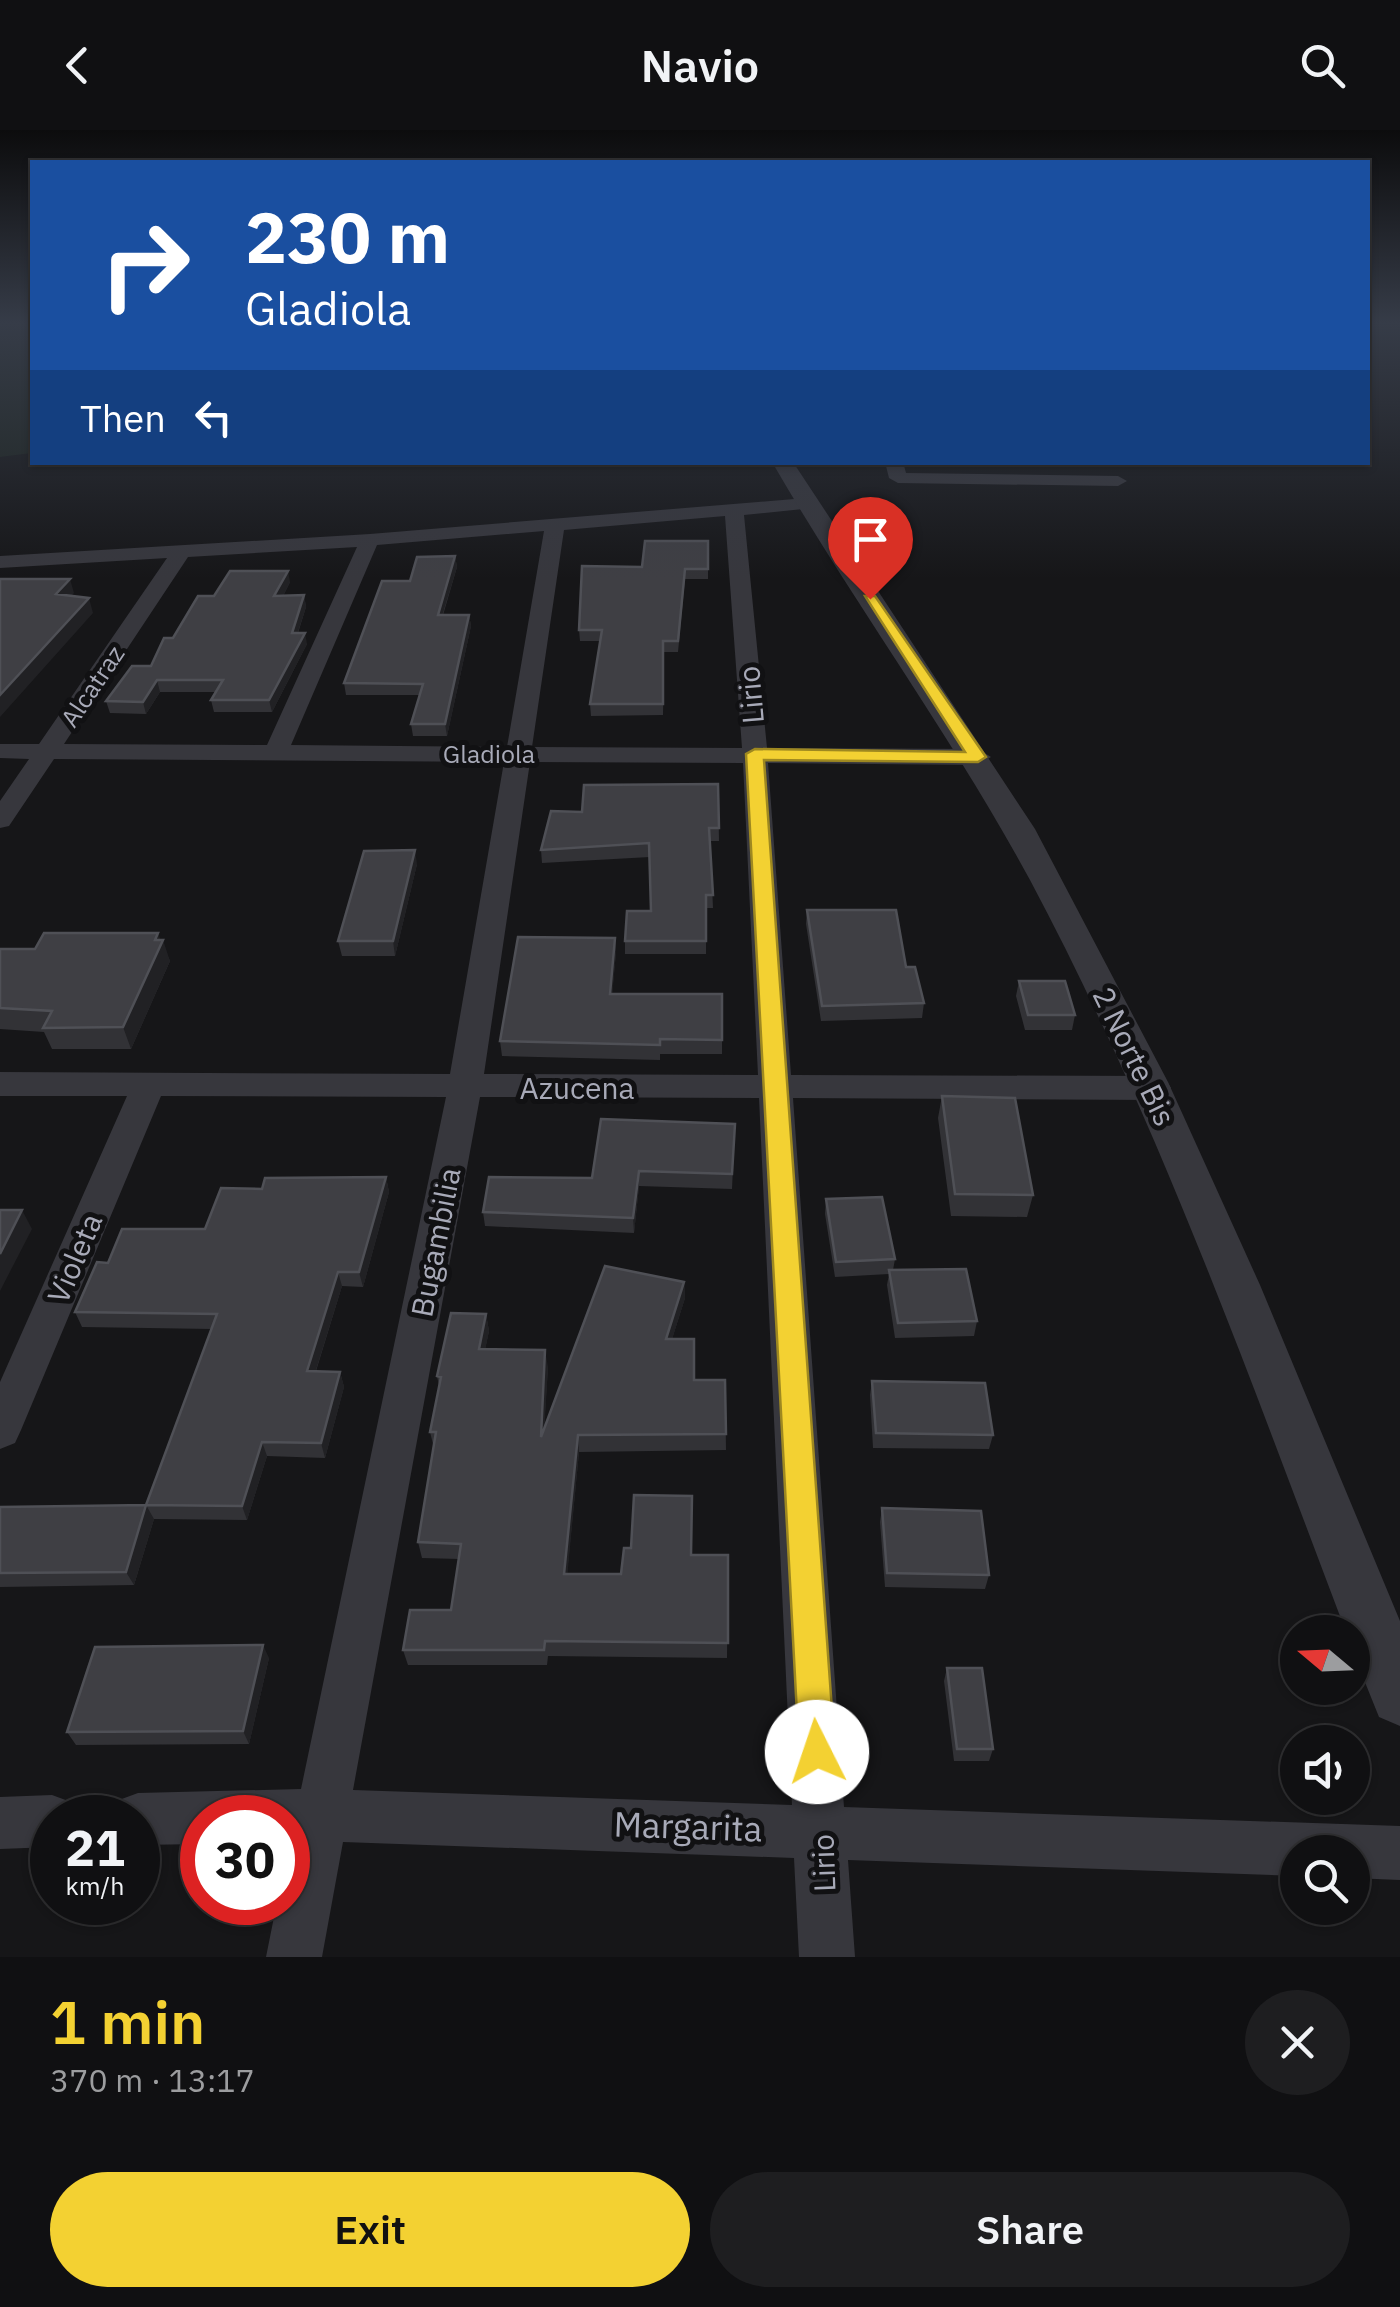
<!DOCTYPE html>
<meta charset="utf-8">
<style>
body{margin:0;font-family:"IBM Plex Sans",sans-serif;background:#1e1e20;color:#f1f3f6;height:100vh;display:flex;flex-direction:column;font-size:38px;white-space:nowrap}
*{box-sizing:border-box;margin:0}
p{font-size:32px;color:#9c9d9f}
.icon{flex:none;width:55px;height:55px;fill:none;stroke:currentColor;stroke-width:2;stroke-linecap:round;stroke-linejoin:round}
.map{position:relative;height:1827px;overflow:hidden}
.side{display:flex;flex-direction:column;background:#101012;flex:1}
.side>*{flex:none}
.hud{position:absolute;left:30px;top:30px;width:1340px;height:305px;border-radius:0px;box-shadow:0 2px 8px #0004,0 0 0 2px #303032;background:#1a4fa0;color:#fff;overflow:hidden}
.needle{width:65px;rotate:289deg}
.tools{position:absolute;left:1280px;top:1485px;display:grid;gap:20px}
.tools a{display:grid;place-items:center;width:90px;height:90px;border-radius:50%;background:#101012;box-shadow:0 2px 8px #0004,0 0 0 2px #303032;font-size:50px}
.speed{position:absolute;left:30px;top:1665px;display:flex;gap:20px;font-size:50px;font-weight:700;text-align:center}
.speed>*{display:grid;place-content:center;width:130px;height:130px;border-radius:50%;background:#101012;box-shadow:0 2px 8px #0004,0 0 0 2px #303032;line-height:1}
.speed small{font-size:25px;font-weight:400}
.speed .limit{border:15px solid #d22;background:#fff;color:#111}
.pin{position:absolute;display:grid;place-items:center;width:85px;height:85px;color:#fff;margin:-102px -42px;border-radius:50% 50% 50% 0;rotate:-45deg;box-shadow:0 0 10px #0007}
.pin .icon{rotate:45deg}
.me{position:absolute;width:110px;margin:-55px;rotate:356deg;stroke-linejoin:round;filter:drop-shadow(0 0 8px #0008)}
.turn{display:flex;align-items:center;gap:35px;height:210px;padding:0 50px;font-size:45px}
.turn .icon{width:130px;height:130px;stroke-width:2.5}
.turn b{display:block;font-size:70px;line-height:85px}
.then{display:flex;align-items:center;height:95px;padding:0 50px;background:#0003;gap:20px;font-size:38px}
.round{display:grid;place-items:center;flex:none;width:105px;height:105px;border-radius:52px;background:#1e1e20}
.summary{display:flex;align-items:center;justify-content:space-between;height:170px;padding:0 50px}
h1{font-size:60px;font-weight:600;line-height:75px;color:#f3d132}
.cta{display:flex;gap:20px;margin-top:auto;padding:20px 50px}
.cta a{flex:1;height:115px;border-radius:60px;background:#f3d132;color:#111;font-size:40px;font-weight:600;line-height:115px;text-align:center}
.cta a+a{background:#1e1e20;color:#f1f3f6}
header{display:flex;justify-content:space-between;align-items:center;height:130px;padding:0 50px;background:#101012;font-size:45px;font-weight:600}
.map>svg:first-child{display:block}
.green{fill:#1c231e}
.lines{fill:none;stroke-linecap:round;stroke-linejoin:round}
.minor{fill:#37373d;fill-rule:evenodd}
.tertiary{fill:#37373d;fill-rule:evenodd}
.wall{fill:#323236}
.shaded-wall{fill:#212124}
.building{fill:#3f3f44;stroke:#4f5056;stroke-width:2.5}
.route{fill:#f3d132;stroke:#9e8820;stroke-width:2.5}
.labels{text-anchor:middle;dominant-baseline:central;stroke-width:10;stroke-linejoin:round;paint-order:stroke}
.far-street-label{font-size:25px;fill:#a8aab8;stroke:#111113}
.street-label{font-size:30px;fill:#a8aab8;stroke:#111113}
.near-street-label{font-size:35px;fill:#a8aab8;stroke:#111113}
</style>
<header><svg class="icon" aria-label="back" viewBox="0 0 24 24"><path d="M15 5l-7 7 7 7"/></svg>Navio<svg class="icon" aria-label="search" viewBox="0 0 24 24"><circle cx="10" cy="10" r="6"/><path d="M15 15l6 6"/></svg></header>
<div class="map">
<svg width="1400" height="1827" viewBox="0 0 1400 1827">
<rect width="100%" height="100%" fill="#161618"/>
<path class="green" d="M 0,194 L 32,194 L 32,323 L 0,327 Z"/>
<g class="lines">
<path class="minor" d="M 885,332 L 903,332 L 906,343 L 1118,346 L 1127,351 L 1118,356 L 898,353 L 889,348 Z
M 806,368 L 815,374 L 813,378 L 744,385 L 767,618 L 978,619 L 991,627 L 978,635 L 768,633 L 791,945 L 1154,946 L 1166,950 L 1171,958 L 1166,966 L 1154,970 L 793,968 L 844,1677 L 1400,1696 L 1400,1750 L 1352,1748 L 1352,1722 L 1298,1722 L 1298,1746 L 848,1730 L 855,1827 L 799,1827 L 794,1728 L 343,1712 L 322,1827 L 266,1827 L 277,1772 L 288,1772 L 288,1688 L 202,1688 L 202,1714 L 138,1715 L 138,1688 L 112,1688 L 119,1670 L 138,1663 L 301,1659 L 446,967 L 161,966 L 21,1300 L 15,1313 L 0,1319 L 0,1252 L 127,966 L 0,966 L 0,942 L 450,944 L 504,632 L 54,629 L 9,696 L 0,698 L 0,671 L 29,629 L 0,628 L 0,614 L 39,614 L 167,428 L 0,438 L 0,426 L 370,404 ZM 725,386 L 742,618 L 532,617 L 564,400 ZM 544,401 L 507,617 L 291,615 L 377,415 ZM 357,417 L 267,615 L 64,614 L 188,427 ZM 530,632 L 743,633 L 758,945 L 484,944 ZM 480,967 L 759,968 L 792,1675 L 353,1660 Z
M 52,1665 L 71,1672 L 77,1688 L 52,1688 L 52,1717 L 0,1719 L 0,1667 Z"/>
<path class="tertiary" d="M 772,332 L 793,332 L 1035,699 L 1168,952 L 1260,1155 L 1400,1491 L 1400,1596 L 1379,1587 L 1352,1520 L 1352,1502 L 1346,1502 C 1250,1249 1158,990 1030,750 C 952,606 854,474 772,332 Z"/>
</g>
<path class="wall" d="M 708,411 L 708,449 L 685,449 L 678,522 L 664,522 L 663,585 L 591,586 L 590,574 L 600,511 L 580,511 L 579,500 Z
M 455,426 L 457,437 L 443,485 L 469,485 L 471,496 L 447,606 L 413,606 L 411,594 L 419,565 L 346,565 L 344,553 L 410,451 Z
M 290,452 L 283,466 L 304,465 L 306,477 L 298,503 L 307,514 L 272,582 L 214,582 L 211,570 L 216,562 L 160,562 L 146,584 L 110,583 L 106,571 L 151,536 L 173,508 L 214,466 Z
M 718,654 L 719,711 L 710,711 L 713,778 L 706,778 L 706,824 L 625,824 L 625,811 L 651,781 L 650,727 L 542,733 L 541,720 L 582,682 Z
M 417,734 L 395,826 L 342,826 L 338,811 Z
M 807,780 L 906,837 L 924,873 L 922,888 L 821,891 L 806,794 Z
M 615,808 L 616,822 L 612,864 L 722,910 L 722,924 L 660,924 L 660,930 L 502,926 L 500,911 Z
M 160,810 L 170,831 L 131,919 L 52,919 L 44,902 L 0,899 L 0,819 L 35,819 Z
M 1019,851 L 1075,885 L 1072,900 L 1025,900 L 1016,866 Z
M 942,966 L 1033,1065 L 1027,1087 L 951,1086 L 938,988 Z
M 735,994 L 732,1059 L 639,1056 L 634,1103 L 485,1096 L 483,1082 L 592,1048 Z
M 386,1047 L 389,1062 L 363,1157 L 342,1156 L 316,1241 L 340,1242 L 344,1257 L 325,1328 L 267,1326 L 247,1390 L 154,1389 L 134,1455 L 0,1457 L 0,1377 L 146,1375 L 212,1199 L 82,1197 L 75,1182 L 108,1133 L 205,1099 L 262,1059 Z
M 826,1069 L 895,1129 L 893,1140 L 977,1191 L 974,1206 L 895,1208 L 887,1155 L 889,1144 L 835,1147 L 825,1084 Z
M 684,1152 L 685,1168 L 672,1209 L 694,1250 L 725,1250 L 726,1320 L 579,1322 L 567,1444 L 621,1444 L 692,1425 L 728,1425 L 727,1528 L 548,1526 L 547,1535 L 408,1535 L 403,1520 L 451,1480 L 459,1429 L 422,1428 L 418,1412 L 434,1318 L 430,1302 L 439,1256 L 437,1246 L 486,1184 L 489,1201 L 485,1219 L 548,1237 L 544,1297 Z
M 872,1251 L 993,1305 L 989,1319 L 873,1318 L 870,1265 Z
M 882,1378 L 989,1445 L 985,1459 L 885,1457 L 880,1392 Z
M 269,1528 L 249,1614 L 76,1615 L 67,1602 Z
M 947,1538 L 993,1619 L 989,1631 L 954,1631 L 944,1551 Z"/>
<path class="shaded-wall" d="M 455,426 L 457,437 L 439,496 L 438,485 Z
M 288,441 L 290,452 L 277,478 L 274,466 Z
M 70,449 L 74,463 L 60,479 L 56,464 Z
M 304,465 L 306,477 L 294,514 L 292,503 Z
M 89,468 L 93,483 L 0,587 L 0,565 Z
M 469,485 L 471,496 L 447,606 L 445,594 Z
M 305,503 L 307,514 L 272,582 L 269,570 Z
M 157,550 L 160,562 L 146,584 L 143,572 Z
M 415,720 L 417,734 L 395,826 L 393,811 Z
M 158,803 L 162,814 L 163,810 L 170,831 L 131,919 L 123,897 Z
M 615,808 L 616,822 L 611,879 L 610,864 Z
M 639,1041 L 639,1056 L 634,1103 L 633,1088 Z
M 386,1047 L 389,1062 L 363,1157 L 359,1142 Z
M 22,1080 L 32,1099 L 0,1161 L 0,1124 Z
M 338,1142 L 342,1156 L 311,1256 L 307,1241 Z
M 684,1152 L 685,1168 L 667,1225 L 666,1209 Z
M 486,1184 L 489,1201 L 482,1236 L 479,1219 Z
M 545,1220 L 548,1237 L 543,1323 L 541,1307 Z
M 340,1242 L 344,1257 L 325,1328 L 321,1313 Z
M 578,1305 L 579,1322 L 566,1459 L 564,1444 Z
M 262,1312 L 267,1326 L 247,1390 L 242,1376 Z
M 146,1375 L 154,1389 L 134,1455 L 126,1442 Z
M 263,1515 L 269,1528 L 249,1614 L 243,1601 Z"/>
<path class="building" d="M 645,411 L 708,411 L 708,439 L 685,439 L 678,511 L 663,511 L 663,574 L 590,574 L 602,500 L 579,500 L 582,436 L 642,437 Z
M 455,426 L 438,485 L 469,485 L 445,594 L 411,594 L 423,554 L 344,553 L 382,451 L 410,451 L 417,427 Z
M 230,441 L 288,441 L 274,466 L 304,465 L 292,503 L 305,503 L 269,570 L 211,570 L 223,550 L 157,550 L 143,572 L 106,571 L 132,536 L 151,536 L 164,508 L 173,508 L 198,466 L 214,466 Z
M 0,449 L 70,449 L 56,464 L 89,468 L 0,565 Z
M 718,654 L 719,698 L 709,698 L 713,765 L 706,765 L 706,811 L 625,811 L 627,781 L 651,781 L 649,713 L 541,720 L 551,681 L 582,682 L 584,655 Z
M 415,720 L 393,811 L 338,811 L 364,721 Z
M 807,780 L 896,780 L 906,837 L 915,837 L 924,873 L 822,876 Z
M 44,803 L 158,803 L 155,810 L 163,810 L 123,897 L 43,898 L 52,881 L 0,878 L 0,819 L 35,819 Z
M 518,807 L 615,808 L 610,864 L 722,864 L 722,910 L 660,909 L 660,915 L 500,911 Z
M 1019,851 L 1065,851 L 1075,885 L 1028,885 Z
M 942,966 L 1015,968 L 1033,1065 L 955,1064 Z
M 601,989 L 735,994 L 732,1044 L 639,1041 L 633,1088 L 483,1082 L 489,1047 L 592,1048 Z
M 386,1047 L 359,1142 L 338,1142 L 307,1241 L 340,1242 L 321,1313 L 262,1312 L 242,1376 L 146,1375 L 217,1184 L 75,1182 L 97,1132 L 108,1133 L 122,1099 L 205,1099 L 221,1058 L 262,1059 L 265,1048 Z
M 882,1067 L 895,1129 L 836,1132 L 826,1069 Z
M 0,1080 L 22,1080 L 0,1124 Z
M 605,1136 L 684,1152 L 666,1209 L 694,1209 L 694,1250 L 725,1250 L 726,1304 L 578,1305 L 564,1444 L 621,1444 L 624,1418 L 631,1418 L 634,1365 L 692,1366 L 691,1425 L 728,1425 L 728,1513 L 545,1511 L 544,1520 L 403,1520 L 410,1480 L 451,1480 L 461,1414 L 418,1412 L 436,1302 L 430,1302 L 441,1247 L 437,1246 L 451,1183 L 486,1184 L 479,1219 L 545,1220 L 541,1307 Z
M 966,1139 L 977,1191 L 898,1193 L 889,1140 Z
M 872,1251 L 985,1253 L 993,1305 L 876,1303 Z
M 146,1375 L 126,1442 L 0,1443 L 0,1377 Z
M 882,1378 L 981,1381 L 989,1445 L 887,1443 Z
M 263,1515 L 243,1601 L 67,1602 L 95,1517 Z
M 947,1538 L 982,1538 L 993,1619 L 957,1619 Z"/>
<linearGradient id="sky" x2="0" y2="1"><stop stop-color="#0c0c0d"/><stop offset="0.43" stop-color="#363c48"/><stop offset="1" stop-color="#363c48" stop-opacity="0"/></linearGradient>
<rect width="1400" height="449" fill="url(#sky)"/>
<path class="route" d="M 865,466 L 875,466 L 986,627 L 978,632 L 764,630 L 835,1622 L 830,1635 L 817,1640 L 804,1635 L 799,1622 L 746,624 L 755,619 L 965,622 Z"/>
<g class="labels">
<g class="far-street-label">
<text transform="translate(92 556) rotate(-56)">Alcatraz</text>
<text x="489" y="623">Gladiola</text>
</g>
<g class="street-label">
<text transform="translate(750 565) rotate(-95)">Lirio</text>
<text transform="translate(1135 926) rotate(64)">2 Norte Bis</text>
<text x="577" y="957">Azucena</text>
<text transform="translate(435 1112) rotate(-79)">Bugambilia</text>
<text transform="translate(74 1128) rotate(-67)">Violeta</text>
<text transform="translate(823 1733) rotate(-92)">Lirio</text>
</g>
<g class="near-street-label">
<text transform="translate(688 1696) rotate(2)">Margarita</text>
</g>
</g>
</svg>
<div class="tools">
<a><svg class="needle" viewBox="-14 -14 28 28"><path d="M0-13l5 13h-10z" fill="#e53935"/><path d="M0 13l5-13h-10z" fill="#9c9d9f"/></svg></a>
<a><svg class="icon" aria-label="sound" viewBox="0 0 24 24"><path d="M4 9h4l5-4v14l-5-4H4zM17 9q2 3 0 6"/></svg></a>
<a><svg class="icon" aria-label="search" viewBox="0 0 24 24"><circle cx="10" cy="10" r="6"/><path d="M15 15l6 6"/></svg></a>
</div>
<div class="speed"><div>21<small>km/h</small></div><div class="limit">30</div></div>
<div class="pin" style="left:870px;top:469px;background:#d93025"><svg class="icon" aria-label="arrive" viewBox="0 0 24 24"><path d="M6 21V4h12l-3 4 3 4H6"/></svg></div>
<svg class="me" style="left:817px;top:1622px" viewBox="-20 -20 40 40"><circle r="19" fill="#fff"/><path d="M0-13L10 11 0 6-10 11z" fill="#f3d132"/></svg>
<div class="hud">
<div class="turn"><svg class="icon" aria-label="right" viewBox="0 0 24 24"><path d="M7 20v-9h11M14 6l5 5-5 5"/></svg><div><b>230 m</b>Gladiola</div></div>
<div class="then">Then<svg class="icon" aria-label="left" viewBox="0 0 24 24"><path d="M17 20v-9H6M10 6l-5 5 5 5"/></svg></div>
</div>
</div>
<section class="side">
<div class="summary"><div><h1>1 min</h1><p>370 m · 13:17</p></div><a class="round"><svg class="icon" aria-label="close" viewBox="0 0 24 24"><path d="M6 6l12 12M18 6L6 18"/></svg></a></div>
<div class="cta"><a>Exit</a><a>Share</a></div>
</section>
